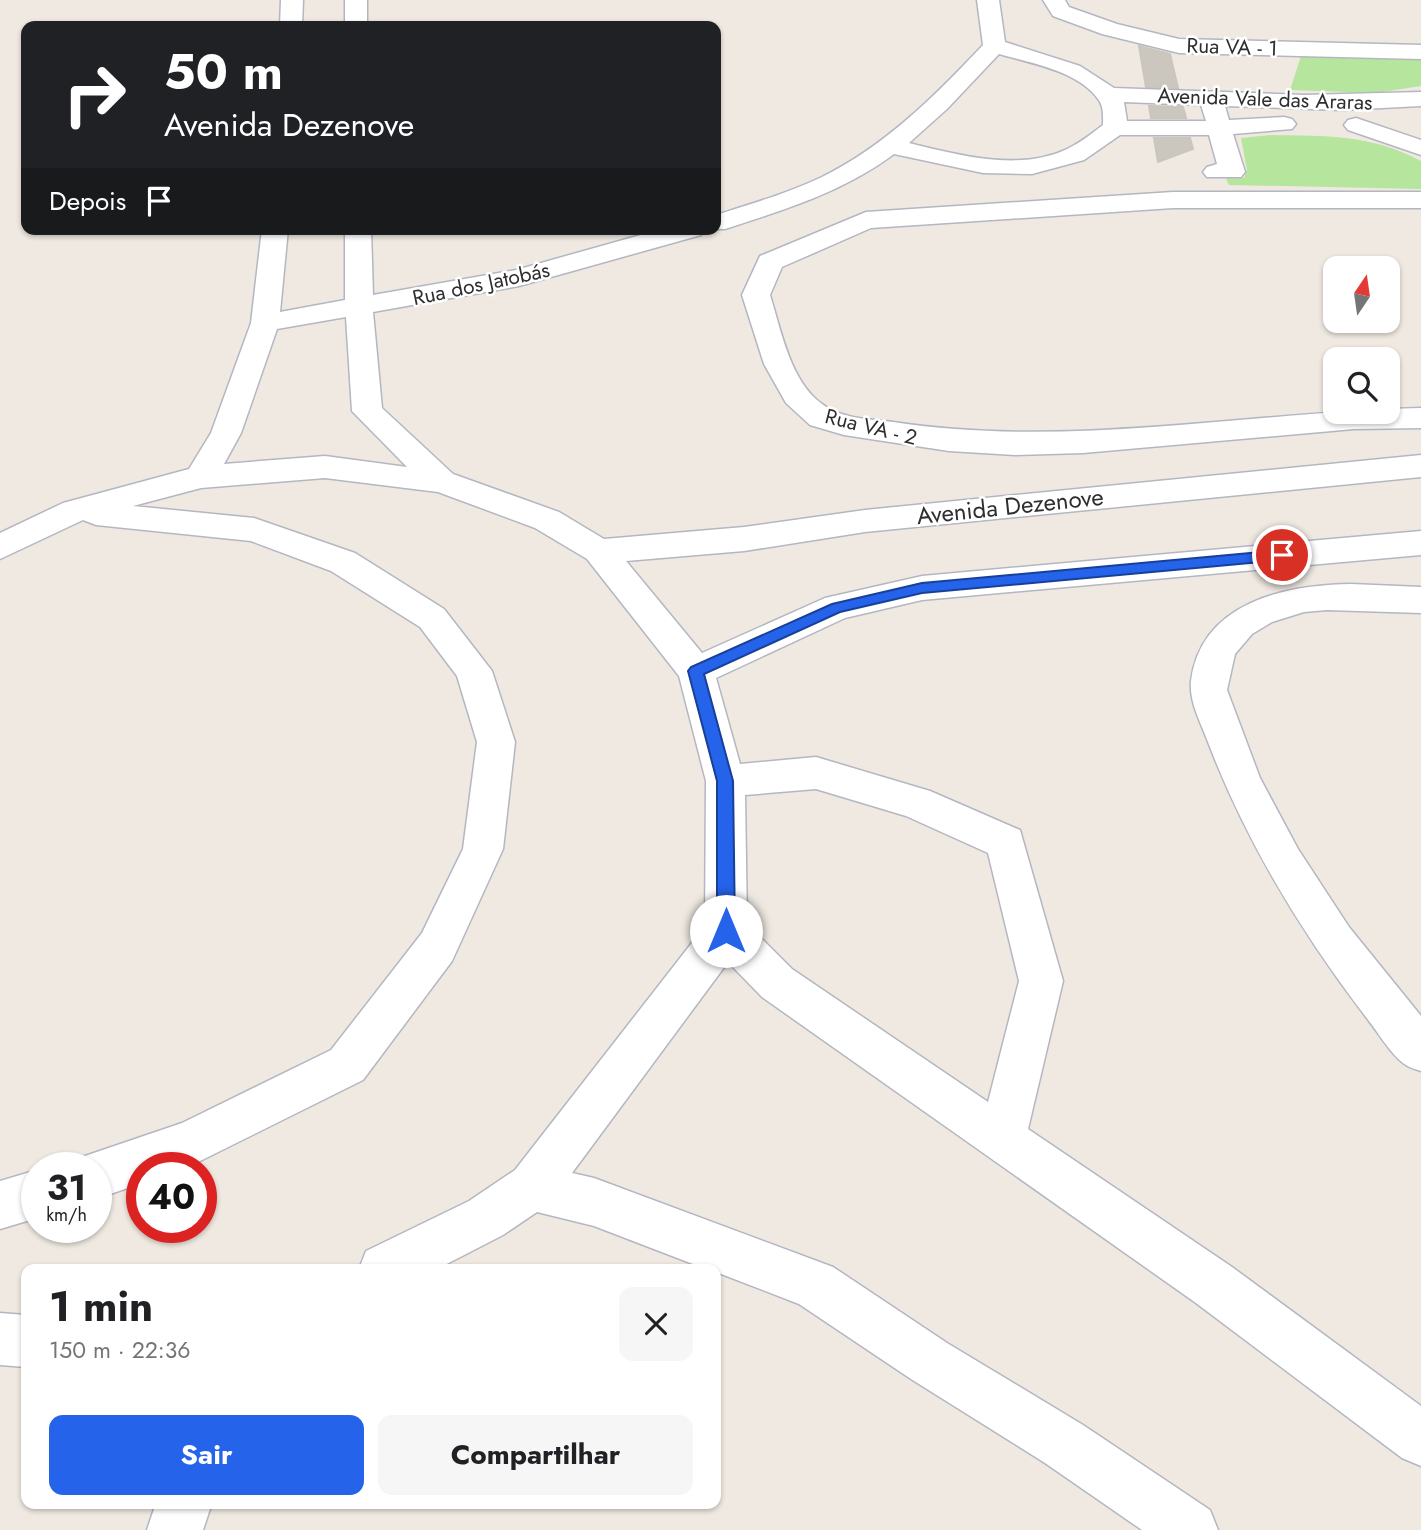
<!DOCTYPE html>
<html lang="pt">
<meta charset="utf-8">
<style>
body{margin:0;font-family:Jost,sans-serif;background:#f6f6f6;color:#202124;height:100vh;display:flex;flex-direction:column;font-size:26px;white-space:nowrap}
*{box-sizing:border-box;margin:0}
p{font-size:23px;color:#757577}
.icon{flex:none;width:38px;height:38px;fill:none;stroke:currentColor;stroke-width:2;stroke-linecap:round;stroke-linejoin:round}
.map{position:relative;flex:1;overflow:hidden}
.drawer{position:absolute;left:21px;top:1264px;width:700px;height:245px;display:flex;flex-direction:column;background:#fff;border-radius:14px;box-shadow:0 2px 5px #0004}
.drawer>*{flex:none}
.hud{position:absolute;left:21px;top:21px;width:700px;height:214px;border-radius:14px;box-shadow:0 2px 5px #0004;background:#202124;color:#fff;overflow:hidden}
.needle{width:46px;rotate:13deg}
.controls{position:absolute;left:1323px;top:256px;display:grid;gap:14px}
.controls a{display:grid;place-items:center;width:77px;height:77px;border-radius:14px;background:#fff;box-shadow:0 2px 5px #0004;font-size:35px}
.speed{position:absolute;left:21px;top:1152px;display:flex;gap:14px;font-size:35px;font-weight:700;text-align:center}
.speed>*{display:grid;place-content:center;width:91px;height:91px;border-radius:50%;background:#fff;box-shadow:0 2px 5px #0004;line-height:1}
.speed small{font-size:18px;font-weight:400}
.speed .limit{border:10px solid #d22;background:#fff;color:#111}
.pin{position:absolute;display:grid;place-items:center;width:60px;height:60px;color:#fff;margin:-30px;border:4px solid #fff;border-radius:50%;box-shadow:0 2px 7px #0007}
.me{position:absolute;width:77px;margin:-38px;rotate:0deg;stroke-linejoin:round;filter:drop-shadow(0 0 5px #0008)}
.turn{display:flex;align-items:center;gap:24px;height:147px;padding:0 28px;font-size:32px}
.turn .icon{width:91px;height:91px;stroke-width:2.5}
.turn b{display:block;font-size:49px;line-height:60px}
.then{display:flex;align-items:center;height:66px;padding:0 28px;background:#0003;gap:14px;font-size:26px}
.round{display:grid;place-items:center;flex:none;width:74px;height:74px;border-radius:14px;background:#f6f6f6}
.summary{display:flex;align-items:center;justify-content:space-between;height:119px;padding:0 28px}
h1{font-size:42px;font-weight:700;line-height:52px}
.primary-button{display:flex;gap:14px;margin-top:auto;padding:14px 28px}
.primary-button a{flex:1;height:80px;border-radius:14px;background:#2563eb;color:#fff;font-size:28px;font-weight:700;line-height:80px;text-align:center}
.primary-button a+a{background:#f6f6f6;color:#202124}
.map>svg:first-child{display:block}
.green{fill:#b6e59e}
.building{fill:#cbc7bf;stroke:#cbc5ba;stroke-width:2}
.lines{fill:none;stroke-linecap:round;stroke-linejoin:round}
.minor-casing{stroke:#b4b7c1;stroke-width:3}
.minor{fill:#fff;fill-rule:evenodd}
.route{fill:#2563eb;stroke:#184099;stroke-width:2}
.labels{text-anchor:middle;dominant-baseline:central;stroke-width:5;stroke-linejoin:round;paint-order:stroke}
.far-street-label{font-size:21px;fill:#2e2e2e;stroke:#fff}
.street-label{font-size:24px;fill:#2e2e2e;stroke:#fff}
</style>
<div class="map">
<svg width="1421" height="1530" viewBox="0 0 1421 1530">
<rect width="100%" height="100%" fill="#efe9e1"/>
<path class="green" d="M 1301,56 L 1421,58 L 1421,86 L 1376,93 L 1290,90 Z
M 1270,135 C 1325,136 1371,134 1421,161 L 1421,189 L 1229,185 L 1226,178 L 1244,178 L 1247,170 L 1241,138 Z"/>
<path class="building" d="M 1139,46 L 1170,54 L 1178,88 L 1146,87 Z
M 1149,106 L 1183,107 L 1186,118 L 1151,118 Z
M 1154,138 L 1190,138 L 1193,149 L 1158,162 Z"/>
<g class="lines">
<g class="minor-casing">
<path id="minor" d="M 281,0 L 303,0 L 302,26 L 280,26 Z
M 345,0 L 367,0 L 367,26 L 345,26 Z
M 977,0 L 999,0 L 1005,42 L 1080,66 L 1114,88 L 1304,95 L 1421,92 L 1421,106 L 1343,110 L 1225,106 L 1229,120 L 1284,117 L 1292,119 L 1296,124 L 1292,129 L 1233,134 L 1245,172 L 1241,177 L 1207,177 L 1203,172 L 1207,167 L 1217,164 L 1209,135 L 1120,135 L 1084,160 L 1032,174 L 983,173 L 894,154 C 843,192 784,210 725,229 L 710,229 L 716,229 L 716,215 C 751,204 788,193 822,177 C 885,146 935,96 983,45 ZM 999,54 C 1030,63 1078,71 1098,99 C 1104,106 1103,117 1103,125 C 1091,134 1080,143 1067,149 C 1019,172 958,155 909,143 L 947,109 ZM 1124,102 L 1201,105 L 1206,121 L 1127,121 Z
M 1043,0 L 1065,0 L 1069,7 L 1117,24 L 1179,39 L 1421,45 L 1421,59 L 1179,53 L 1102,34 L 1053,16 Z
M 1356,118 L 1421,140 L 1421,155 L 1348,130 L 1344,125 L 1348,120 Z
M 1173,192 L 1421,192 L 1421,208 L 1173,208 L 871,228 L 782,267 L 770,295 C 781,330 790,381 822,404 C 842,419 869,419 893,422 C 1069,449 1249,412 1421,408 L 1421,428 L 1354,429 L 1083,453 L 1015,455 L 949,451 L 844,435 L 810,425 L 786,403 L 764,364 L 742,295 L 760,256 L 866,212 Z
M 262,229 L 288,229 L 280,312 L 345,300 L 345,229 L 371,229 L 373,295 L 516,270 L 662,229 L 705,229 L 701,235 L 519,286 L 373,312 L 382,408 L 453,474 L 559,512 L 604,539 L 744,527 L 865,510 L 1421,455 L 1421,477 L 865,532 L 744,551 L 626,561 L 702,653 L 825,598 L 922,576 L 1421,531 L 1421,555 L 922,600 L 845,618 L 716,678 L 740,764 L 816,757 L 930,791 L 1020,830 L 1063,981 L 1028,1129 L 1232,1267 L 1421,1406 L 1421,1466 L 1402,1458 L 1196,1303 L 762,997 L 728,962 L 572,1173 L 594,1178 L 833,1267 L 947,1343 L 1083,1425 L 1210,1510 L 1218,1530 L 1142,1530 L 1045,1463 L 911,1379 L 799,1304 L 716,1272 L 716,1269 L 706,1269 L 594,1226 L 537,1212 L 503,1235 L 437,1269 L 359,1269 L 366,1251 L 469,1201 L 515,1170 L 705,926 L 706,781 L 679,676 L 587,559 L 535,528 L 438,492 L 325,478 L 201,488 L 133,506 L 254,518 L 355,553 L 444,609 L 492,671 L 515,742 L 503,849 L 452,961 L 363,1080 L 190,1166 L 142,1167 L 142,1183 L 96,1199 L 96,1167 L 75,1167 L 79,1158 L 182,1123 L 331,1050 L 422,933 L 463,849 L 477,742 L 457,676 L 420,627 L 331,571 L 251,541 L 96,525 L 83,520 L 0,559 L 0,533 L 63,503 L 189,469 L 211,433 L 251,323 ZM 346,317 L 352,411 L 407,467 L 325,456 L 224,464 L 241,433 L 277,329 ZM 816,789 L 906,816 L 988,853 L 1019,981 L 988,1102 L 792,969 L 747,924 L 745,795 Z
M 1351,584 L 1421,587 L 1421,613 L 1327,610 L 1304,612 L 1272,622 L 1252,634 L 1235,654 L 1227,690 L 1260,778 L 1298,849 L 1349,927 L 1421,1016 L 1421,1071 C 1416,1069 1410,1068 1406,1065 C 1392,1056 1379,1034 1369,1021 C 1303,935 1247,844 1208,742 C 1201,723 1189,702 1191,681 C 1201,602 1285,585 1351,584 Z
M 37,1170 L 37,1218 L 0,1229 L 0,1181 Z
M 0,1313 L 26,1315 L 26,1367 L 0,1365 Z
M 156,1503 L 212,1503 L 203,1530 L 147,1530 Z"/>
</g>
<use href="#minor" class="minor"/>
</g>
<path class="route" d="M 1282,550 L 1289,555 L 1282,560 L 922,593 L 840,612 L 704,674 L 733,781 L 735,931 L 732,937 L 720,937 L 717,931 L 717,781 L 688,671 L 691,667 L 832,604 L 922,583 Z"/>
<g class="labels">
<g class="far-street-label">
<text transform="translate(1232 47) rotate(2)">Rua VA - 1</text>
<text transform="translate(1265 99) rotate(2)">Avenida Vale das Araras</text>
<text transform="translate(481 284) rotate(-12)">Rua dos Jatobás</text>
<text transform="translate(871 427) rotate(14)">Rua VA - 2</text>
</g>
<g class="street-label">
<text transform="translate(1010 506) rotate(-6)">Avenida Dezenove</text>
</g>
</g>
</svg>
<div class="controls">
<a><svg class="needle" viewBox="-14 -14 28 28"><path d="M0-13l5 13h-10z" fill="#e53935"/><path d="M0 13l5-13h-10z" fill="#757577"/></svg></a>
<a><svg class="icon" aria-label="search" viewBox="0 0 24 24"><circle cx="10" cy="10" r="6"/><path d="M15 15l6 6"/></svg></a>
</div>
<div class="speed"><div>31<small>km/h</small></div><div class="limit">40</div></div>
<div class="pin" style="left:1282px;top:555px;background:#d93025"><svg class="icon" aria-label="arrive" viewBox="0 0 24 24"><path d="M6 21V4h12l-3 4 3 4H6"/></svg></div>
<svg class="me" style="left:726px;top:931px" viewBox="-20 -20 40 40"><circle r="19" fill="#fff"/><path d="M0-13L10 11 0 6-10 11z" fill="#2563eb"/></svg>
<div class="hud">
<div class="turn"><svg class="icon" aria-label="right" viewBox="0 0 24 24"><path d="M7 20v-9h11M14 6l5 5-5 5"/></svg><div><b>50 m</b>Avenida Dezenove</div></div>
<div class="then">Depois<svg class="icon" aria-label="arrive" viewBox="0 0 24 24"><path d="M6 21V4h12l-3 4 3 4H6"/></svg></div>
</div>
<section class="drawer">
<div class="summary"><div><h1>1 min</h1><p>150 m · 22:36</p></div><a class="round"><svg class="icon" aria-label="close" viewBox="0 0 24 24"><path d="M6 6l12 12M18 6L6 18"/></svg></a></div>
<div class="primary-button"><a>Sair</a><a>Compartilhar</a></div>
</section>
</div>
